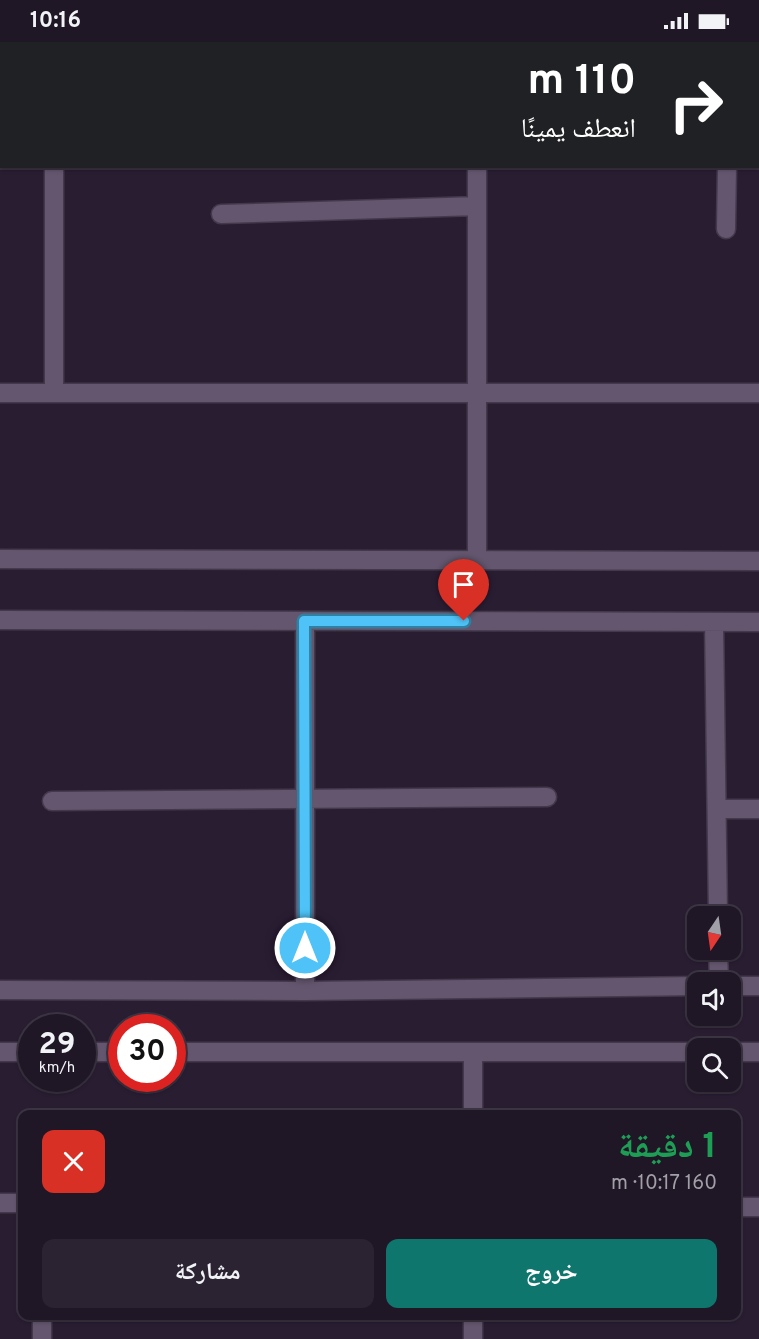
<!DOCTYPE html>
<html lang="ar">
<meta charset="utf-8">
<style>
body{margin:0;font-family:Overpass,"Noto Naskh Arabic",sans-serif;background:#2c2332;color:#f1f3f6;direction:rtl;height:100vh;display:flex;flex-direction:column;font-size:22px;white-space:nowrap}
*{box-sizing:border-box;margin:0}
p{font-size:20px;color:#a19fa7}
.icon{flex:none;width:33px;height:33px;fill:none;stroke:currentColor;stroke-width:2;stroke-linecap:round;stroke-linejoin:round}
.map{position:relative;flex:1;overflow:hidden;direction:ltr}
.details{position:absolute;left:18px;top:1068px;width:723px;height:210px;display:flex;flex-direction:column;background:#1f1626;border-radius:12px;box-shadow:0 2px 4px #0004,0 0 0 2px #3c3543;direction:rtl}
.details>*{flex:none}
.guide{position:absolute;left:0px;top:0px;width:759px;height:126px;box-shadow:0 2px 4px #0004,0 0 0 2px #3c3543;direction:rtl;background:#202124;color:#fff;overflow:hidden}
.needle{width:39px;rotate:193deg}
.tools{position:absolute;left:687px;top:864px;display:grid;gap:12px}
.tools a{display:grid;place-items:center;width:54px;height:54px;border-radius:12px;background:#1f1626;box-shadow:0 2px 4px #0004,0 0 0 2px #3c3543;font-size:30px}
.speed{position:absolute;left:18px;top:972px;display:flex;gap:12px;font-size:30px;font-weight:700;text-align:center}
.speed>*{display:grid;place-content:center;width:78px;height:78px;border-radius:50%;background:#1f1626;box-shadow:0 2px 4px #0004,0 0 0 2px #3c3543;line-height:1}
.speed small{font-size:15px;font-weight:400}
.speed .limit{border:9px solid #d22;background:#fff;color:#111}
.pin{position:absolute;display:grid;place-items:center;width:51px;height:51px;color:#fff;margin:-62px -26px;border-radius:50% 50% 50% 0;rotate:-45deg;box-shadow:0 0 6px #0007}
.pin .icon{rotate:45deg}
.me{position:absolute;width:66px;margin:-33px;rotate:0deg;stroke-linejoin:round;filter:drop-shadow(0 0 4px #0008)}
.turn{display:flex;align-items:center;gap:21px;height:126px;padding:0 24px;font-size:27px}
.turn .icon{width:78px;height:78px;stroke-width:2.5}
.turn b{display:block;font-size:42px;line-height:51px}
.round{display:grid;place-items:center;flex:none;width:63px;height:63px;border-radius:12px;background:#2c2332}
.head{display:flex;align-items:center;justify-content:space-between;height:102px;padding:0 24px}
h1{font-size:36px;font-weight:700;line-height:45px;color:#1e9e55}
.button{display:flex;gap:12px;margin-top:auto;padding:12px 24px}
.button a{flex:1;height:69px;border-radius:12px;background:#0f766e;color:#fff;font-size:24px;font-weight:700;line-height:69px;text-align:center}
.button a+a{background:#2c2332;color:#f1f3f6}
.status{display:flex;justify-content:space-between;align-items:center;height:42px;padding:0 30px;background:#1f1626;direction:ltr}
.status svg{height:16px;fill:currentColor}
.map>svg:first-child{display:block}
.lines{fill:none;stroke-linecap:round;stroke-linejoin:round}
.street-casing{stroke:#43394b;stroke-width:21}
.street{stroke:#63566e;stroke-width:18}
.route-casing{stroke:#337fa1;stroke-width:15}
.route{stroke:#4fc3f7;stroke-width:10}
</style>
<div class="status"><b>10:16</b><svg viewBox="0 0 49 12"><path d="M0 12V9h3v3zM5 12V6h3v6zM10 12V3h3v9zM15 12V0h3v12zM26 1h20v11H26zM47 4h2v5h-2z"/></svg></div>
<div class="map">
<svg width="759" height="1297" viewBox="0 0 759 1297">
<rect width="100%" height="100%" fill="#291d32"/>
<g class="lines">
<g class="street-casing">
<path id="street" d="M 54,2 L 54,0
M 477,2 L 477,0
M 729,2 L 729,0
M 221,172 L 477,164
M 726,187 L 727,124
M 0,351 L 759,351
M 54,351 L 54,124
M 0,517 L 759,519
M 477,518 L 477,124
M 0,578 L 759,580
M 305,579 L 305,949
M 714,580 L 718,874
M 52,759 L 547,755
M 717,767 L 759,767
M 718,908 L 719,940
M 730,944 L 759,944
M 0,948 L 305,949 L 698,944
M 0,1010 L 32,1010
M 82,1010 L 122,1010
M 172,1010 L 698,1010
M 730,1010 L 759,1010
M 473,1072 L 473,1010
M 0,1161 L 22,1161
M 736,1165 L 759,1165
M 42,1274 L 42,1297
M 473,1274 L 473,1297"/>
</g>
<use href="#street" class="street"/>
</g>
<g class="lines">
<g class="route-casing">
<path id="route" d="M 305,906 L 304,579 L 464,579"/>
</g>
<use href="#route" class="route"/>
</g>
</svg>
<div class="tools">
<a><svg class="needle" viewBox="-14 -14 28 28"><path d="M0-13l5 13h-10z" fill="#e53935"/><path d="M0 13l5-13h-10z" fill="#a19fa7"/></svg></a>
<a><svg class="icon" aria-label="sound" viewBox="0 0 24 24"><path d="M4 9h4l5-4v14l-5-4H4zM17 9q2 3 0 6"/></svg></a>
<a><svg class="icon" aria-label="search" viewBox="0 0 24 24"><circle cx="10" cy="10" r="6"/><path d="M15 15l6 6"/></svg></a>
</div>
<div class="speed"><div>29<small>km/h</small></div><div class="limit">30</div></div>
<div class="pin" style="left:464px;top:579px;background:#d93025"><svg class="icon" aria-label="arrive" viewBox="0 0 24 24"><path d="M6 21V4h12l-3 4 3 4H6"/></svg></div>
<svg class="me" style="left:305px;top:906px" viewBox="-20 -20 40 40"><circle r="17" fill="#4fc3f7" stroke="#fff" stroke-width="3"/><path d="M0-11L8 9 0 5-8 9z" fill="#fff"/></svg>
<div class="guide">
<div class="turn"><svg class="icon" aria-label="right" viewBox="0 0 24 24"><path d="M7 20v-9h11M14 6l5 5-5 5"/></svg><div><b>110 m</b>انعطف يمينًا</div></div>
</div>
<section class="details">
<div class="head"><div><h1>1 دقيقة</h1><p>160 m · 10:17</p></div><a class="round" style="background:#d93025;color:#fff"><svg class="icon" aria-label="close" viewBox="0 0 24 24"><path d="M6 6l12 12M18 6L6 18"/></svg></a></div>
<div class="button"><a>خروج</a><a>مشاركة</a></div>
</section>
</div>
